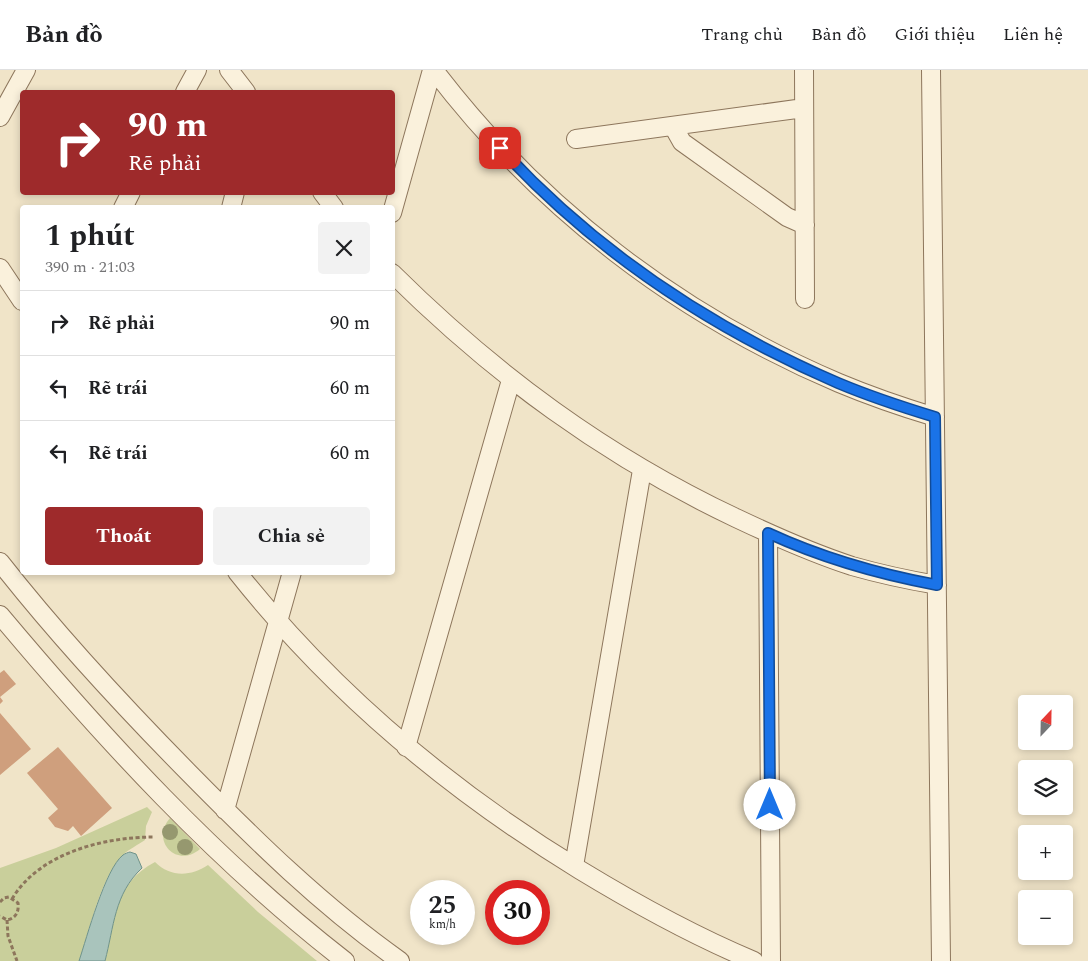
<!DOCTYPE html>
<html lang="vi">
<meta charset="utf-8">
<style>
body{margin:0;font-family:Spectral,serif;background:#f2f2f2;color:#202124;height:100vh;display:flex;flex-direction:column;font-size:19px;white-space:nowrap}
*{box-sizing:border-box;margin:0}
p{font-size:16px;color:#757577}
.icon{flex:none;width:28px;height:28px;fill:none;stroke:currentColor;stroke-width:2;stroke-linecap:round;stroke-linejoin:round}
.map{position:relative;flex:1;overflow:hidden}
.sheet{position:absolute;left:20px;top:135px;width:375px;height:370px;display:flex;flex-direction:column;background:#fff;border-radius:5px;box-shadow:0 2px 8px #0003}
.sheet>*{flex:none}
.guide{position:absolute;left:20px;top:20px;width:375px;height:105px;border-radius:5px;box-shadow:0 2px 8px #0003;background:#9e2a2b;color:#fff;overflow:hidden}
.needle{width:32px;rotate:22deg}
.controls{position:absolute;left:1018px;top:625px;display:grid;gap:10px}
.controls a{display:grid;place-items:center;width:55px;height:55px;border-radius:5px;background:#fff;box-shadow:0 2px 8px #0003;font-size:25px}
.speed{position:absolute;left:410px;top:810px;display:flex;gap:10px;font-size:25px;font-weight:700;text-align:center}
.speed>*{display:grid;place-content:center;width:65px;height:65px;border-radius:50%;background:#fff;box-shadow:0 2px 8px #0003;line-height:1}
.speed small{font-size:12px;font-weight:400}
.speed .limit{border:8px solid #d22;background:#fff;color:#111}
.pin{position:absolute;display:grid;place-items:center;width:42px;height:42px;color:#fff;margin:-21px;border-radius:10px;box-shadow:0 2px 8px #0006}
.me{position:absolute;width:55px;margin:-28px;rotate:0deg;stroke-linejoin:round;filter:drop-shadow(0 0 4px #0008)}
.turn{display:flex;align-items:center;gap:18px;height:105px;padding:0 25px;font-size:22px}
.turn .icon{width:65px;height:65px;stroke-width:2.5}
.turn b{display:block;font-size:35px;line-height:42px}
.round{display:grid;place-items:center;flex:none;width:52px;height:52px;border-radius:5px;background:#f2f2f2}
.summary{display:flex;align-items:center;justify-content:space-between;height:85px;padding:0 25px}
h1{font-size:30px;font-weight:700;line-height:38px}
.primary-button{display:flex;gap:10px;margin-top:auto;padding:10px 25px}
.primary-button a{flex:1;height:58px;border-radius:5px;background:#9e2a2b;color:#fff;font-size:20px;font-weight:700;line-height:58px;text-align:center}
.primary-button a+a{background:#f2f2f2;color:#202124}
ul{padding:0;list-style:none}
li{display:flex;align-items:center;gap:15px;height:65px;padding:0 25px;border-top:1px solid #e0e0e0}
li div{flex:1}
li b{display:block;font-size:19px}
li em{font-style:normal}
header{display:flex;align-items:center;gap:30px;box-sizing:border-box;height:70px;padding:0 25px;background:#fff;border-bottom:1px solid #e0e0e0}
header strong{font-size:24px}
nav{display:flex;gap:28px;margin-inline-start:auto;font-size:18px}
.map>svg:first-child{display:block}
.green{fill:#c9cf9b}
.water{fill:#a9c4bc;stroke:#6f938a}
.building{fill:#cf9f7d}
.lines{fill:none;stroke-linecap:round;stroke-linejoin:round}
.street-casing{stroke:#8d765c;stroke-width:20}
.path{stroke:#8d765c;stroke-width:3;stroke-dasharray:4 2.5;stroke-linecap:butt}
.street{stroke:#faf1dc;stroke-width:18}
.tree{fill:#96986f}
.route-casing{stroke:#114b97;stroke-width:12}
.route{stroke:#1a73e8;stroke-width:9}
</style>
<header>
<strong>Bản đồ</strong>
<nav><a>Trang chủ</a><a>Bản đồ</a><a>Giới thiệu</a><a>Liên hệ</a></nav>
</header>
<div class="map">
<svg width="1088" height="891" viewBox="0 0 1088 891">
<rect width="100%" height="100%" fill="#f0e4c8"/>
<path class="green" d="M 147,737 L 152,742 L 146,756 L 145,770 C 138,775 129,779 123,785 C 101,806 89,862 79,891 L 0,891 L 0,798 L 56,778 Z
M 170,748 L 200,779 C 177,799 150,771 170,748 Z
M 155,792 C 170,807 190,807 208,795 L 258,842 L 317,891 L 105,891 C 116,850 113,814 155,792 Z"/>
<path class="water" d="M 130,782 L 136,784 L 142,798 C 114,824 114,857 105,891 L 79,891 C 87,867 105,799 123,785 C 124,784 129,782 130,782 Z"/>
<path class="building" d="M 4,600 L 16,614 L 0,627 L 3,631 L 0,634 L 0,603 Z
M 0,643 L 31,679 L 0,705 Z
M 58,677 L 112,738 L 81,766 L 73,756 L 68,761 L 55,757 L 48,748 L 58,739 L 27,703 Z"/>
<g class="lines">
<g class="street-casing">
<path id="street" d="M 229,0 L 246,22
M 434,0 C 539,138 679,245 839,313 C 870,326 902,337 935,347
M 804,0 L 805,229
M 931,0 L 941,891
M 185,22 L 197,0
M 0,47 L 26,0
M 673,56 L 682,72 L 787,147 L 805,155
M 576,69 L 804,38
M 322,122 L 334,138
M 123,138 L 131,122
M 231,138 L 235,122
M 392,143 L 432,0
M 0,198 L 22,231
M 392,203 C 495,305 605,386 736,448 C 774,466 812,483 852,496 C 880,504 908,510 937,515
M 768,463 L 771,891
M 0,492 C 58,566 123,636 189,703 C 255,770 322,836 400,891
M 237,502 C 333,623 449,720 580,800 C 636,834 694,866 754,891
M 0,545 C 105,670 216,791 345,891
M 406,677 L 511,310
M 225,740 L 292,502
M 574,796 L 642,400"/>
</g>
<path class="path" d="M 12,829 C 39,783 104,767 154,767
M 0,832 L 4,828 L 9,827 L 18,833 C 19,842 16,848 7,850 L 0,846
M 7,850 L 8,866 L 17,891"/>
<use href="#street" class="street"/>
</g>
<g class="tree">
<circle cx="170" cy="762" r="8"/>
<circle cx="185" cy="777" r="8"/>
</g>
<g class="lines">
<g class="route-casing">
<path id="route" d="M 500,78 C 594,180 711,258 838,313 C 869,326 902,337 935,347 L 937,515 C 878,504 822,488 768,463 L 770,735"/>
</g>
<use href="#route" class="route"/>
</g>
</svg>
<div class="controls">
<a><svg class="needle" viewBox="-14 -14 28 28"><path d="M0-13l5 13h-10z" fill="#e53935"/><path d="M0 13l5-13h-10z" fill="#757577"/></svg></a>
<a><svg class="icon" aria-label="layers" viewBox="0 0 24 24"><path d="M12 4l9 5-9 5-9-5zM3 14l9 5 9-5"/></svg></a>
<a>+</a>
<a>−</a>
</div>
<div class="speed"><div>25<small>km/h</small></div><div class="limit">30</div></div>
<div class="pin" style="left:500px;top:78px;background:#d93025"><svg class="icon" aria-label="arrive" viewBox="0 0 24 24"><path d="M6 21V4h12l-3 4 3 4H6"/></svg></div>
<svg class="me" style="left:770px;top:735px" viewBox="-20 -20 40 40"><circle r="19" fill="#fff"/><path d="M0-13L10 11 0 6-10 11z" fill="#1a73e8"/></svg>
<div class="guide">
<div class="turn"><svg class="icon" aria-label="right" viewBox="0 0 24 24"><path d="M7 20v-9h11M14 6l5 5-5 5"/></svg><div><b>90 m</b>Rẽ phải</div></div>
</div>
<section class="sheet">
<div class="summary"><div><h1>1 phút</h1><p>390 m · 21:03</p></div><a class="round"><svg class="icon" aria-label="close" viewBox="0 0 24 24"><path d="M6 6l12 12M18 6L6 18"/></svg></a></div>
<ul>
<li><svg class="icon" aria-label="right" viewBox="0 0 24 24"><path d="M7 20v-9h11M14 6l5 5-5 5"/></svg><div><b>Rẽ phải</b></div><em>90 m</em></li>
<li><svg class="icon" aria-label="left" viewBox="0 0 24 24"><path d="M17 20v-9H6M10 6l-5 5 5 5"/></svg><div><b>Rẽ trái</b></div><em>60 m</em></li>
<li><svg class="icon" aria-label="left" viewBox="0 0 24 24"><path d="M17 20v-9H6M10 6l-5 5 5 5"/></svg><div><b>Rẽ trái</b></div><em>60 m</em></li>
</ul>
<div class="primary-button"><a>Thoát</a><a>Chia sẻ</a></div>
</section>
</div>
